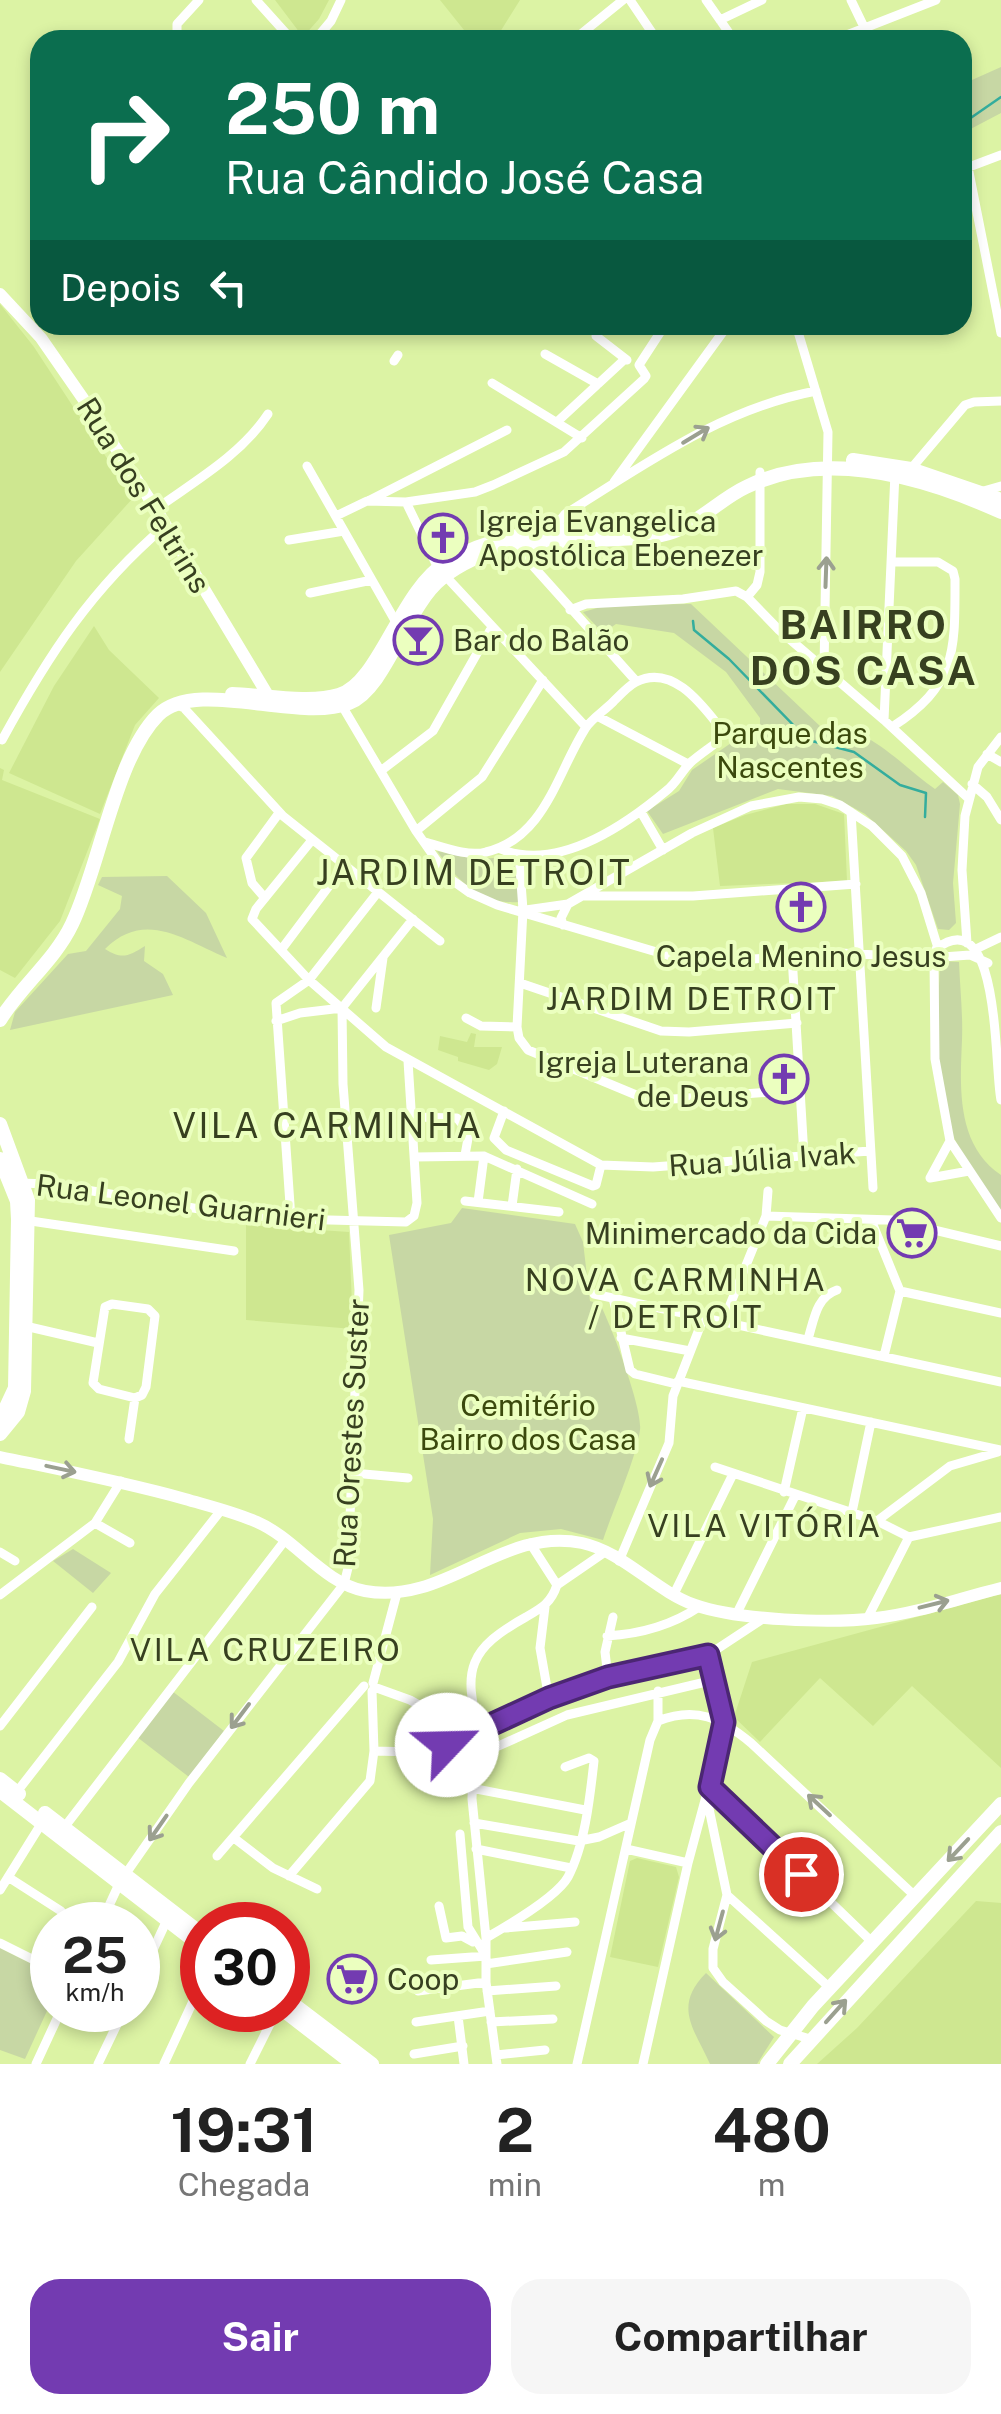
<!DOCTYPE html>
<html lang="pt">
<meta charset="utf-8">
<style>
body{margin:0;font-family:"Public Sans",sans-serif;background:#f6f6f6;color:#222;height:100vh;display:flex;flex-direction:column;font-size:38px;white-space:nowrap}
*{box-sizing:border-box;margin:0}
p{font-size:32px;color:#767676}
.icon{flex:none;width:55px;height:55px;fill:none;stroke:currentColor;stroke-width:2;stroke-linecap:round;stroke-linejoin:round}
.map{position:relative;height:2064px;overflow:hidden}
.sheet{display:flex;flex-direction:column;background:#fff;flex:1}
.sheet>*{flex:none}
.hud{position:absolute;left:30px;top:30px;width:942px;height:305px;border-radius:30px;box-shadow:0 5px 15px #0003;background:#0b6e4f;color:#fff;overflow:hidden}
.speed{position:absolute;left:30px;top:1902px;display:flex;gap:20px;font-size:50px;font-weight:700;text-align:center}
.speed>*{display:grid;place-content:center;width:130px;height:130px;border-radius:50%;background:#fff;box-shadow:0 5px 15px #0003;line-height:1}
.speed small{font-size:25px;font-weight:400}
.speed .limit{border:15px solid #d22;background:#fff;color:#111}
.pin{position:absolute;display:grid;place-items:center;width:85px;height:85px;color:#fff;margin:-42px;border:5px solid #fff;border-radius:50%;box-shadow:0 2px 10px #0007}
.me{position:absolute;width:110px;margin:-55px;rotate:66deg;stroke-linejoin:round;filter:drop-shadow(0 0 8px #0008)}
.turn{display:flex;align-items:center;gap:35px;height:210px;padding:0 30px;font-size:45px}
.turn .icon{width:130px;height:130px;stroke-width:2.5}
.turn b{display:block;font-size:70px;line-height:85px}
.then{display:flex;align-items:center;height:95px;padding:0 30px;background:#0003;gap:20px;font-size:38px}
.eta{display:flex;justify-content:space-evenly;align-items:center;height:170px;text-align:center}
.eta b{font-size:60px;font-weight:700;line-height:70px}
.action{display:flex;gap:20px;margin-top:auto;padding:20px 30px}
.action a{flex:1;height:115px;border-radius:30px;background:#733bb1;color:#fff;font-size:40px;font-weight:700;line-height:115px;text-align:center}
.action a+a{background:#f6f6f6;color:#222}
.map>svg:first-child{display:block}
.built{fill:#cee790}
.green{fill:#c7d7a4}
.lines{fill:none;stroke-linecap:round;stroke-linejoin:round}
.stream{stroke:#34ad9d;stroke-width:2.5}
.street{stroke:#fff;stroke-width:9}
.secondary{stroke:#fff;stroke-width:12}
.primary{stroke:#fff;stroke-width:14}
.oneway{stroke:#9ba090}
.route-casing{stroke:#4b2673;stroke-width:25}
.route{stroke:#733bb1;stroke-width:18}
.labels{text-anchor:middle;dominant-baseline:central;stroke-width:8;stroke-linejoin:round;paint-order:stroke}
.street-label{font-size:30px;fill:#374020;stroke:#ebffbf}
.poi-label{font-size:30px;fill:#374020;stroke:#ebffbf;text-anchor:start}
.park-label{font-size:30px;fill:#3b490d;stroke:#ebffbf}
.neighbourhood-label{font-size:32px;letter-spacing:2.5px;fill:#374020;stroke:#ebffbf}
.quarter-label{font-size:35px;letter-spacing:2.5px;fill:#374020;stroke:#ebffbf}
.district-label{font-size:40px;font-weight:bold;letter-spacing:2.5px;fill:#374020;stroke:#ebffbf}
</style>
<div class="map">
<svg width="1001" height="2064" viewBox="0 0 1001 2064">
<rect width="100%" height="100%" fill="#dcf3a4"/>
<path class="built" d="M 275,0 L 329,0 L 319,19 L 303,37 Z
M 440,0 L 520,0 L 495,40 L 472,40 Z
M 0,304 L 34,347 L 133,498 L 76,561 L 0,672 Z
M 94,626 L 109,650 L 159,698 L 135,725 L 100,814 L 9,773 L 54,686 Z
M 0,768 L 4,770 L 2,780 L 100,819 L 60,921 L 15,978 L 0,970 Z
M 786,804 L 815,804 L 844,814 L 847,881 L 720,886 L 713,828 L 745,815 Z
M 471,1033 L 476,1034 L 474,1047 L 502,1047 L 497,1064 L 489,1070 L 458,1061 L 458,1057 L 438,1050 L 440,1036 L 467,1042 Z
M 246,1225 L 349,1232 L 353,1329 L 246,1320 Z
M 1001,1594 L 1001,1768 L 912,1686 L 873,1726 L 820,1678 L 760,1742 L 734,1717 L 752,1662 Z
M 637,1858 L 676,1867 L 679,1877 L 658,1967 L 610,1957 L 630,1861 Z
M 976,1901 L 1001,1903 L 1001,2064 L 817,2064 L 857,2028 Z"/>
<path class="green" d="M 1001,67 L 1001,113 L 963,133 L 963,84 Z
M 691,604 L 821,727 C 868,724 899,764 935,789 L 943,782 L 958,795 L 960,804 L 953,883 L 956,923 L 949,930 L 938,929 L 916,865 L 906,851 L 865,814 L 832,796 L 778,789 L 663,834 L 647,811 L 679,791 L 692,770 L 734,741 L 748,737 L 760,727 L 760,718 L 726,672 L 674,633 L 616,624 L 603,633 L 583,612 L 608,605 Z
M 437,851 L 474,859 L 515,857 L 519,902 C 480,905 458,881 437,851 Z
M 167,876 L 206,913 L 227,958 C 184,940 145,909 105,949 C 122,960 129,956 145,946 L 144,961 L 163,974 L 173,995 L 10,1030 L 15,1012 L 68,954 L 86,951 L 120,909 L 122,896 L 98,885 L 102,877 Z
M 940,961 L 959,962 C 960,988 963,1014 962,1040 C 960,1087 956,1145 1001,1175 L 1001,1211 C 986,1190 970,1169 958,1146 C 931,1092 938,1020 940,961 Z
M 462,1208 L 575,1224 L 583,1242 L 590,1301 L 600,1304 C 611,1325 643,1409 640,1430 C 636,1459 613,1510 603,1540 L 561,1529 L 520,1533 L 430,1575 L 433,1519 L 389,1235 L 451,1223 Z
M 73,1549 L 111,1573 L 93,1593 L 53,1561 Z
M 172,1691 L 224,1731 L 189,1777 L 137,1737 Z
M 0,1948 L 52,1974 L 52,2000 L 25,2059 L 0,2050 Z
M 706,1973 L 774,2037 L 757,2064 L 710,2064 C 695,2030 672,2007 706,1973 Z"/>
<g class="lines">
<path class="stream" d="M 962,124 L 1001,97
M 693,621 L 694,630 L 729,659 L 802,734 L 812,741 L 854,752 L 900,785 L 926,793 L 925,817"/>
<path class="street" d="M 256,0 L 292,40
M 630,0 L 657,40
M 706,0 L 734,40
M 851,0 L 864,27
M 720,20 L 762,0
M 177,39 L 177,24 L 199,0
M 175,40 L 186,37 L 197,40
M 315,40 L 331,21 L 341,0
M 580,40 L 581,34 L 623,0
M 834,40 L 936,0
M 963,142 L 1001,333
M 969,167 L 1001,155
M 796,325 L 828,432 L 824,669
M 596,336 L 627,360
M 545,354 L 598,384
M 394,361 L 398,355
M 639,365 L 665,325
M 492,383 L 582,438
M 558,421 L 625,359
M 307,466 L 397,624
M 910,470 L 965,405 L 974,402 L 1001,401
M 614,482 L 728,325
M 980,492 L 1001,486
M 370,500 L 507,430
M 406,502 L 438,568 L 586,727
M 156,509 C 195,481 241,455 268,414
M 336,516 L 367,501 L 406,502 L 475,492 L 493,485 L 564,452 L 644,379 L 646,376 L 639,365
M 550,534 L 565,514 C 646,464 721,409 816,391
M 289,540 L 344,531
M 515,546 L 636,681
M 891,562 L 938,562 L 953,571 L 955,579 C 955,651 957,685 892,727
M 310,593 L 372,580
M 747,597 L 757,585 L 760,572 L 760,472
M 570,610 L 586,604 L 683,599 L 736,591 L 747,597 L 779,630 L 884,720 L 968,798
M 175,704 L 184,708 L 283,816 L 440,941
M 341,704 L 416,831 L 449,878 L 470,893 L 497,905 L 694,963 L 841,953 L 929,958 L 970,955 L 988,963
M 597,716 L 688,764
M 884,720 L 895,473
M 2,740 C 48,656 91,589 165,526
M 987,754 L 1001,762
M 382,770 L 433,731 L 492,627
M 972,784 L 987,797 L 1001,820
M 641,812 L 663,850
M 851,812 L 873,1188
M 416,831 L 482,777 L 543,680
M 312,840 L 256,909 L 252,919 L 309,980 L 386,1047 L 601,1165 L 653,1167 L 870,1151
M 425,842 C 443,847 468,857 486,852 C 545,838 557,773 585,729 C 591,719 604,711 613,702 C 619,696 628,686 636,682 C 671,664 700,702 718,725 L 716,743 C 708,749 699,755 691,762 C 682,770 677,783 666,791 C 623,827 555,873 498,848
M 519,855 L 523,910 L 517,1027 L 519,1038 L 528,1050 L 641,1097 L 673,1099 L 800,1090
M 584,896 L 693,896 L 856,884
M 265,898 L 252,883 L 246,858 L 279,813
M 526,910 L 568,904
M 563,925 L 561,918 L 568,904 L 692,833 L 751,806 L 799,797 L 822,799 L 840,805 L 872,826 L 902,856 L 921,893 L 938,948
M 967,943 L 962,870 L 965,816 L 978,767 L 1001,737
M 978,948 L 1001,937
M 936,949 C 1001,899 994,1069 1001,1100
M 281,950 L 344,866
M 792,956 L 804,1156
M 520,983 L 661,1031 L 689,1032 L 797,1023
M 342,1008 L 413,919
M 376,1008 L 383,958
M 466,1018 L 481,1026 L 517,1027
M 276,1021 L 300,1013 L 342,1008
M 504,1111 L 494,1138 L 506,1150 L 593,1186 L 596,1185 L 601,1165
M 411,1117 L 457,1118 L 469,1133 L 465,1155
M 950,1141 L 1001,1218
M 415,1157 L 484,1156 L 592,1204
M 930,1178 L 950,1141 L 935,1059 L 934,958
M 930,1178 L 969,1171
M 18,1183 L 51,1184 L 217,1212 L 291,1219 L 406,1222 L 414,1216 L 417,1203 L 408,1061
M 465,1201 L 559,1212
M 478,1202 L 484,1156
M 512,1206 L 517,1169
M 766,1216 L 893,1220 L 1001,1246
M 291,1219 L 276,1003 L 309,980 L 378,892
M 24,1220 L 234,1251
M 871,1220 L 900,1291 L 884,1356
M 900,1291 L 1001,1313
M 594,1294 L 1001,1382
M 613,1298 L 630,1370 L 635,1374 L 676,1384
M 112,1304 L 148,1309 L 155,1316 L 146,1387 L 142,1395 L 135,1398 L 99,1389 L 93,1383 L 105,1307 Z
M 723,1322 L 766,1216 L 768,1191
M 25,1326 L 98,1343
M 621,1338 L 690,1351
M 808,1339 C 814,1320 816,1297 837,1290
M 678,1381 L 1001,1450
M 129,1439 L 135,1398
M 715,1467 L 877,1521 L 909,1537
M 353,1473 L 408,1478
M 784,1492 L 803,1408
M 852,1512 L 871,1422
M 877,1521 L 950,1466 L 998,1452
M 95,1523 L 130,1543
M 909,1537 L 1001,1517
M 530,1543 L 557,1585
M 0,1552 L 15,1561
M 619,1561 L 669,1443 L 673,1396 L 703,1319
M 557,1585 L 605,1552
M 0,1595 L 95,1523 L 121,1481
M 673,1596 L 733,1474
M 545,1607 L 540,1648 L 549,1699
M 737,1613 L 795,1496
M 867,1619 L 909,1537
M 607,1636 C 640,1634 672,1625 699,1607
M 608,1677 L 605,1652 L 613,1617
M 373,1683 L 397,1593
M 374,1687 L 410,1700 L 426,1709
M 658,1721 C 696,1706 721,1718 751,1743 L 915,1896
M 0,1726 L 92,1607
M 480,1731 C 461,1669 470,1648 526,1617 C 542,1608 551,1603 557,1585
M 474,1735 L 472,1799 L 486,1938 L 486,1982 L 497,2064
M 374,1751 L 415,1752 L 462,1740 L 528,1707 L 608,1677 L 708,1655 L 764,1618
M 472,1758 L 567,1715 L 714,1680
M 711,1787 L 872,1942
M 471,1788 L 585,1810
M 16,1793 L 118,1662 L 155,1594 L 222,1509
M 707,1799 L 727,1895 L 713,1949 L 713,1968 L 723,1982 L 766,2021 L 780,2030 L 810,2039
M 474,1823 L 579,1841 L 599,1837 L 631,1823
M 63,1829 L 286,1539
M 460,1834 L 468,1927 L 486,1956
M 234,1838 L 273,1868 L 317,1889
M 476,1849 L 571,1868
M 626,1849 L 688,1863
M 217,1856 L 364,1686
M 289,1876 L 370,1781 L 374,1751 L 372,1691
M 8,1877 L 61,1911
M 0,1890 L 43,1821
M 727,1895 L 830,1988
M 439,1906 L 446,1938 L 462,1936 L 473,1942
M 100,1925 L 120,1882 L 189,1783 L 344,1584 L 348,1568 L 359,1290 L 343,1084 L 342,1008
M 506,1928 L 575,1922
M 486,1938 C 507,1926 557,1897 568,1877 C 585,1845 590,1797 594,1761 L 589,1758 L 565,1767
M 0,1943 L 52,1969
M 431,1960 L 486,1956
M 486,1964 L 567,1952
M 138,1982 L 167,1920
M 418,1991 L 486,1982
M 487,1991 L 556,1986
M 458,2016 L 464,2064
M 416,2022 L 490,2011
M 491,2022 L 553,2019
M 414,2054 L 463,2046
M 496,2055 L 545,2050
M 36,2064 L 61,2010
M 98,2064 L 124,2010
M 164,2064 L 202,1982
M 250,2064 L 277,2010
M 577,2064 L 650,1740 L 658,1721 L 658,1691
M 643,2064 L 688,1863 L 721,1741 L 723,1722 L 708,1655"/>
<path class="secondary" d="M 0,294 L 41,338 L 84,400 L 156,509 L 272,702
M 0,1457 C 62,1470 124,1482 185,1499 C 209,1506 234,1512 257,1522 C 296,1539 323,1583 365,1591 C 445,1606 502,1526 582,1543 C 624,1552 655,1591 695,1605 C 737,1620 831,1624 876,1618 C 918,1613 960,1598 1001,1588"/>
<path class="primary" d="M 853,460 L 911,469 L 1001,500
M 232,694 C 263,695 310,704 339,695 C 380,683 400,590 447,562 C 510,525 578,530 648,527
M 0,1020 C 21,986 55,960 72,924 C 100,866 115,758 158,715 C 197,677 297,723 349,703 C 386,689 406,606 442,578 C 507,527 587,547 661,535 C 692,530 718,500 746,487 C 827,448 924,477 1001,512
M 0,1124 L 28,1200 L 24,1391 L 18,1412 L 0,1434
M 0,1159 L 17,1201 L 18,1219 L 15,1388 L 0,1420
M 0,1779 L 19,1794
M 0,1791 L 202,1947
M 45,1813 L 202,1934
M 288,2000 L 372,2064
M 283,2010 L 353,2064
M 767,2064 L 813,2006 L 1001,1804
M 790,2064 L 1001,1832"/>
</g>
<defs><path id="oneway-shaft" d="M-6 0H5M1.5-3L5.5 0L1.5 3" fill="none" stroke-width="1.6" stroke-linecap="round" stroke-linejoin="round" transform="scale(2.5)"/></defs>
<g class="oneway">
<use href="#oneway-shaft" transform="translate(696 435) rotate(-31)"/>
<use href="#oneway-shaft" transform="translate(826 572) rotate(-88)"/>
<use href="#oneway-shaft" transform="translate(61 1469) rotate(12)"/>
<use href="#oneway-shaft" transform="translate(656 1473) rotate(114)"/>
<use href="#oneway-shaft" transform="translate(934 1604) rotate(-14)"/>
<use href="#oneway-shaft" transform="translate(240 1716) rotate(127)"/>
<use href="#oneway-shaft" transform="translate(819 1805) rotate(-137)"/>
<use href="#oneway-shaft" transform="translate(158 1828) rotate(125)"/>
<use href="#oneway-shaft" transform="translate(958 1850) rotate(133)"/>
<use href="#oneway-shaft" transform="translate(719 1926) rotate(105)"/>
<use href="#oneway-shaft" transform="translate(836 2011) rotate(-48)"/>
</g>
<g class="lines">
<g class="route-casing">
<path id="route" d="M 447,1745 L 549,1698 L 608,1677 L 708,1655 L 724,1722 L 710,1787 L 801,1874"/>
</g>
<use href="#route" class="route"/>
</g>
<defs>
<g id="church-ring" transform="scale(2.5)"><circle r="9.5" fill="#ebffbf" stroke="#733bb1" stroke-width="1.5"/><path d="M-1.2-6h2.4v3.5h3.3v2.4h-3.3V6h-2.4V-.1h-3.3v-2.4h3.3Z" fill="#733bb1"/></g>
<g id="bar-ring" transform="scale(2.5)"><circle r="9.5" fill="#ebffbf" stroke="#733bb1" stroke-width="1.5"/><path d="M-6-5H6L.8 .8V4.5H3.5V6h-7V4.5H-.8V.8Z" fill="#733bb1"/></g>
<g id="supermarket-ring" transform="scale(2.5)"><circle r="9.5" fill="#ebffbf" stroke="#733bb1" stroke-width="1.5"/><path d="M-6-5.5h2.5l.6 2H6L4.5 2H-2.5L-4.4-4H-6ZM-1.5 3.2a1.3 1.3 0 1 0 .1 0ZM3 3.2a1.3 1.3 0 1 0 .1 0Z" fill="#733bb1"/></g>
</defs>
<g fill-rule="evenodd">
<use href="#church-ring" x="443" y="538"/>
<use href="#bar-ring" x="418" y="640"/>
<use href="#church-ring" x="801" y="907"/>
<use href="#church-ring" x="784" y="1079"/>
<use href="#supermarket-ring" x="912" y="1233"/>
<use href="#supermarket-ring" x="352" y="1979"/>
</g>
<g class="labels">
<g class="street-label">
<text transform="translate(144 495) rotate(58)">Rua dos Feltrins</text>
<text transform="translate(762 1159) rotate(-4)">Rua Júlia Ivak</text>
<text transform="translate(181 1202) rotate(7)">Rua Leonel Guarnieri</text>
<text transform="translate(351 1433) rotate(-87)">Rua Orestes Suster</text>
</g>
<g class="poi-label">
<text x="478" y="521">Igreja Evangelica<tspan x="478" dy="34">Apostólica Ebenezer</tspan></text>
<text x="453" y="640">Bar do Balão</text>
<text x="801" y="956" text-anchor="middle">Capela Menino Jesus</text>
<text x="749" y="1062" text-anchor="end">Igreja Luterana<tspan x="749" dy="34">de Deus</tspan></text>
<text x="877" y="1233" text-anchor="end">Minimercado da Cida</text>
<text x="387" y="1979">Coop</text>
</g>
<g class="park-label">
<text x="790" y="733">Parque das<tspan x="790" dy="34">Nascentes</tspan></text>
<text x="528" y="1405">Cemitério<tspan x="528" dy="34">Bairro dos Casa</tspan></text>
</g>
<g class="neighbourhood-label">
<text x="692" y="998">JARDIM DETROIT</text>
<text x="676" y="1279">NOVA CARMINHA<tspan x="676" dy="37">/ DETROIT</tspan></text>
<text x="765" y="1525">VILA VITÓRIA</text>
<text x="266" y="1649">VILA CRUZEIRO</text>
</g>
<g class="quarter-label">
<text x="474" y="872">JARDIM DETROIT</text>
<text x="328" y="1125">VILA CARMINHA</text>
</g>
<g class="district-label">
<text x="864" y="624">BAIRRO<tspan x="864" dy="46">DOS CASA</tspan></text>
</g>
</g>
</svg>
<div class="speed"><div>25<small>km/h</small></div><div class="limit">30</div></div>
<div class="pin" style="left:801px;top:1874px;background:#d93025"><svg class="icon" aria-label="arrive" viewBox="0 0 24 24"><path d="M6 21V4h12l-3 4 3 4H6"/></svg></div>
<svg class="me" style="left:447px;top:1745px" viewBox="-20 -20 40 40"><circle r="19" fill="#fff"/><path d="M0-13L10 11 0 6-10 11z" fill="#733bb1"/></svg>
<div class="hud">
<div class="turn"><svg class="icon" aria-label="right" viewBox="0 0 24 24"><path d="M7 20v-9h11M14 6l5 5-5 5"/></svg><div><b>250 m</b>Rua Cândido José Casa</div></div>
<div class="then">Depois<svg class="icon" aria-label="left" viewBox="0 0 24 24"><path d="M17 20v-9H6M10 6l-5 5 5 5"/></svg></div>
</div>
</div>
<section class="sheet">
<div class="eta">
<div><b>19:31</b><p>Chegada</p></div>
<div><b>2</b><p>min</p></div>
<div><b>480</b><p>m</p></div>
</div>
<div class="action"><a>Sair</a><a>Compartilhar</a></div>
</section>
